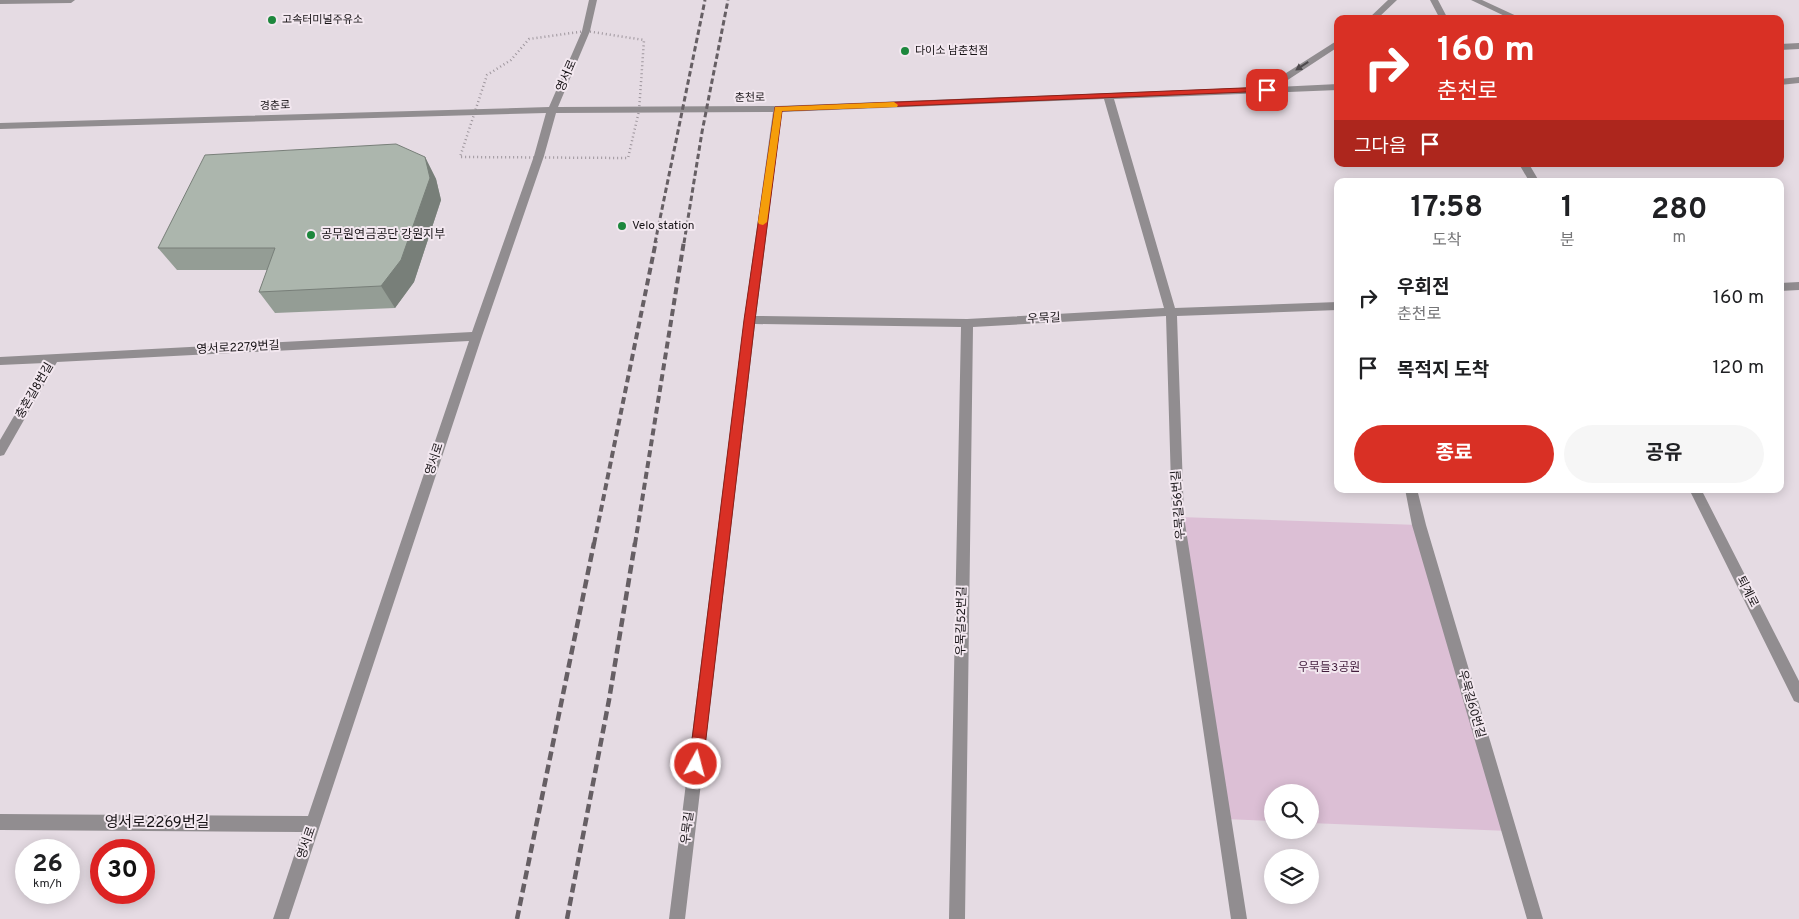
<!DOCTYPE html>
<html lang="ko">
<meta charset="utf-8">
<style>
body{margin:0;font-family:Overpass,"Noto Sans KR",sans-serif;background:#f6f6f6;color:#202124;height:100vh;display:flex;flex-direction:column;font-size:19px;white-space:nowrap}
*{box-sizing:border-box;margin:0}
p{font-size:16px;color:#757577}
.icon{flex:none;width:28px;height:28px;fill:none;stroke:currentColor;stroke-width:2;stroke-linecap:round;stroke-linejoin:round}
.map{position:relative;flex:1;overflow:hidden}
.sheet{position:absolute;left:1334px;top:178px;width:450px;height:315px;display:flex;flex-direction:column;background:#fff;border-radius:10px;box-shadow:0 2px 12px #0003}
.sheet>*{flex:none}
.guide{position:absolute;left:1334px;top:15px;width:450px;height:152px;border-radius:10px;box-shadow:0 2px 12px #0003;background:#d93025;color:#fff;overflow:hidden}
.tools{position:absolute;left:1264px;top:784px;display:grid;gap:10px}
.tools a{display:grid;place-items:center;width:55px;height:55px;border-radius:50%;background:#fff;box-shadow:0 2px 12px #0003;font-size:25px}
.speed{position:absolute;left:15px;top:839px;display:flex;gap:10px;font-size:25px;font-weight:700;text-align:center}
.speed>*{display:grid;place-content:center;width:65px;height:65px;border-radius:50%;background:#fff;box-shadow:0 2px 12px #0003;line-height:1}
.speed small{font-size:12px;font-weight:400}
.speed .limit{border:8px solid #d22;background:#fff;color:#111}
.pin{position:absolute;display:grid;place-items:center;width:42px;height:42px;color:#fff;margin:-21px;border-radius:10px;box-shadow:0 2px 8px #0006}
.me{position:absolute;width:55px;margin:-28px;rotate:7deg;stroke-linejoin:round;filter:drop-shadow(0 0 4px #0008)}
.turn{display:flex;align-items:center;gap:18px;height:105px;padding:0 20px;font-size:22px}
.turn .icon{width:65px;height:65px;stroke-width:2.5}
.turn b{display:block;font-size:35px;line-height:42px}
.then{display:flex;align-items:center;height:48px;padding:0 20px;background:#0003;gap:10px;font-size:19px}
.eta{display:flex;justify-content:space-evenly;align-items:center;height:85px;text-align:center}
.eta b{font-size:30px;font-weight:700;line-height:35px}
.primary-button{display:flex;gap:10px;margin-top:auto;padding:10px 20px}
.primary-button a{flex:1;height:58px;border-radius:30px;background:#d93025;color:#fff;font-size:20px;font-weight:700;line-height:58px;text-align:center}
.primary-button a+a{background:#f6f6f6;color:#202124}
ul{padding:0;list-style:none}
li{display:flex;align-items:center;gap:15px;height:70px;padding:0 20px}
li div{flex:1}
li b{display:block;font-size:19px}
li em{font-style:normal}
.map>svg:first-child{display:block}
.green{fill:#dcbfd5}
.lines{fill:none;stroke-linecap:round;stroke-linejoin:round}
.path{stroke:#9e969d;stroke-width:2.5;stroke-dasharray:1 3;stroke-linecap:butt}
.minor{fill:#918d90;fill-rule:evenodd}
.rail-far2{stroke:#665f64;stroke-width:3;stroke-dasharray:5.5 3;stroke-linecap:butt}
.rail-far1{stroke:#665f64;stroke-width:4;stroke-dasharray:7 4;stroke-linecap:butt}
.rail{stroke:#665f64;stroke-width:4.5;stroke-dasharray:9 4.5;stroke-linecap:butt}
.wall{fill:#949d95}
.shaded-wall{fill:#787f79}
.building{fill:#acb6ad;stroke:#787f79}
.oneway{fill:#4e4a4d}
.route{fill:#d93025;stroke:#8d1f18}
.slow{fill:#f59e0b}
.poi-dot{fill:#1d873d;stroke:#f3e8f0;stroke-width:2}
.labels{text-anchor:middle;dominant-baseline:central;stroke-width:4;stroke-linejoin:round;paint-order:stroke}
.far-poi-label{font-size:11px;fill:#171316;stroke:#f3e8f0;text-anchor:start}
.far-street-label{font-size:11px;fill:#171316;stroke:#f3e8f0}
.street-label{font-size:12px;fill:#171316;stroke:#f3e8f0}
.poi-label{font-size:12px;fill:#171316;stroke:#f3e8f0;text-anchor:start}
.park-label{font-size:12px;fill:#431e3d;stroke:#f3e8f0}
.near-street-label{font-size:15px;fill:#171316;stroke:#f3e8f0}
</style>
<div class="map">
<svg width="1799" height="919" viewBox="0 0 1799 919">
<rect width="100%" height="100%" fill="#e5dbe3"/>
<path class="green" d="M 1178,517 L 1419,525 L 1509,831 L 1310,823 L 1310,792 L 1272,792 L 1272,821 L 1225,819 Z"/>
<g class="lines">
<path class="path" d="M 586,31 L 644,40 L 639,111 L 628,158 L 460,157 L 487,75 L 511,60 L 529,39 Z"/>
<path class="minor" d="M 0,0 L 75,0 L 71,3 L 0,4 Z
M 589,0 L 597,0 L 590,31 L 558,107 L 778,106 L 1264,87 L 1338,40 L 1338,47 L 1277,87 L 1338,84 L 1338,90 L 1114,99 L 1175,308 L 1338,302 L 1338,310 L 1177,316 L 1184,517 L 1247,919 L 1231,919 L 1172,517 L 1166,316 L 973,327 L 965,919 L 949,919 L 961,327 L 755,324 L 685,919 L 669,919 L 744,320 L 773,112 L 556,113 L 544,156 L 482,336 L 289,919 L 273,919 L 302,832 L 0,830 L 0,814 L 308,816 L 469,341 L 57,362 L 4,455 L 0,456 L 0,440 L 45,363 L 0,365 L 0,357 L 472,332 L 534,156 L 546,113 L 0,129 L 0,123 L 549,107 L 582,31 ZM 1104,99 L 1164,308 L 967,319 L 756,316 L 782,112 Z
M 1388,0 L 1397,0 L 1377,19 L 1368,19 Z
M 1430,0 L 1438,0 L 1448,19 L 1440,19 Z
M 1471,0 L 1482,0 L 1523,19 L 1511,19 Z
M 1799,43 L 1799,49 L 1780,50 L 1780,44 Z
M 1799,77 L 1799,83 L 1780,85 L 1780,79 Z
M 1519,164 L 1529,164 L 1539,181 L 1529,181 Z
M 1799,282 L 1799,290 L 1780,291 L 1780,283 Z
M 1405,489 L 1417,489 L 1426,525 L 1543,919 L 1527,919 L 1412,525 Z
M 1689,489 L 1701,489 L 1799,681 L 1799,703 L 1794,701 Z"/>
<path class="rail-far2" d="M 655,243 L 705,0
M 684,243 L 702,132 L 728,0"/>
<path class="rail-far1" d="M 594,544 L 656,241
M 635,544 L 684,241"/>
<path class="rail" d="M 517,919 L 594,543
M 567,919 L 609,700 L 635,543"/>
</g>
<path class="wall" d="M 425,157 L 436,179 L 441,200 L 414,282 L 395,308 L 275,313 L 259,292 L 267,270 L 177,270 L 158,248 Z"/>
<path class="shaded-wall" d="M 425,157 L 436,179 L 441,200 L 414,282 L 395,308 L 381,286 Z"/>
<path class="building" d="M 396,144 L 425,157 L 430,178 L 401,260 L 381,286 L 259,292 L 275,248 L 158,248 L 205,155 Z"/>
<defs><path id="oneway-solid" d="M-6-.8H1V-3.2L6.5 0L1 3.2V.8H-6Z" transform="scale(1.25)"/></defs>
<use class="oneway" href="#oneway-solid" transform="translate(1302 66) rotate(147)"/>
<path class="route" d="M 1267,87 L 1271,90 L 1270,91 L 782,111 L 755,320 L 703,764 L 700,769 L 696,771 L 691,769 L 689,764 L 744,320 L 775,107 Z"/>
<path class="slow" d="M 894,102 L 898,105 L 897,107 L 782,111 L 767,222 L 763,225 L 759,224 L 758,222 L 775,107 Z"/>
<g class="poi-dot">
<circle cx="272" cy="20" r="5"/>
<circle cx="905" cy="51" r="5"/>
<circle cx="622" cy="226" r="5"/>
<circle cx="311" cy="235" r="5"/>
</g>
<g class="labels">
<g class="far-poi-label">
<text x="282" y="20">고속터미널주유소</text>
<text x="915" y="51">다이소 남춘천점</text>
</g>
<g class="far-street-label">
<text transform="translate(750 98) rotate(-1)">춘천로</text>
<text transform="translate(275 106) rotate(-2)">경춘로</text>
</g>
<g class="street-label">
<text transform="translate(567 76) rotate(-67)">영서로</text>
<text transform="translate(1044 319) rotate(-3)">우묵길</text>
<text transform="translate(238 348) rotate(-3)">영서로2279번길</text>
<text transform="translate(35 391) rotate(-60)">충혼길8번길</text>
<text transform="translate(435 459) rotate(-72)">영서로</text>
<text transform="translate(1179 505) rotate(-94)">우묵길56번길</text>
<text transform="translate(1747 592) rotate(63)">퇴계로</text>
<text transform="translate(962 621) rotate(-89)">우묵길52번길</text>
<text transform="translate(1471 704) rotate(74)">우묵길60번길</text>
<text transform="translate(688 828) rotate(-83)">우묵길</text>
<text transform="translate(307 843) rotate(-71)">영서로</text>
</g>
<g class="poi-label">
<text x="632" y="226">Velo station</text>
<text x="321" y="235">공무원연금공단 강원지부</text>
</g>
<g class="park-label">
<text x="1329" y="668">우묵들3공원</text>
</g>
<g class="near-street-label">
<text x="157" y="823">영서로2269번길</text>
</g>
</g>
</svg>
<div class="tools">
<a><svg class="icon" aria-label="search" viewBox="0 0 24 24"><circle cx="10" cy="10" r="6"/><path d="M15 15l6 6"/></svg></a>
<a><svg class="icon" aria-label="layers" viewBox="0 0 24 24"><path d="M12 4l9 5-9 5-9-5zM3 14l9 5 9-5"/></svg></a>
</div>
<div class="speed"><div>26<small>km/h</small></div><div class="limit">30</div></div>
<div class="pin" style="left:1267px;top:90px;background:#d93025"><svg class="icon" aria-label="arrive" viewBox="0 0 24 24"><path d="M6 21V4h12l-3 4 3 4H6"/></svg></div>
<svg class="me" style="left:696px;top:764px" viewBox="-20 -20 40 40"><circle r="17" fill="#d93025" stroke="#fff" stroke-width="3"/><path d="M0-11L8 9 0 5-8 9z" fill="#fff"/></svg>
<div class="guide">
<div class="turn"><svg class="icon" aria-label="right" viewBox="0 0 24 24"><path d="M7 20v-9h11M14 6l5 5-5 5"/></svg><div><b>160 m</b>춘천로</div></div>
<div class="then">그다음<svg class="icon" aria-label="arrive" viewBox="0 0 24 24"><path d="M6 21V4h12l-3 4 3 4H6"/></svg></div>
</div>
<section class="sheet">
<div class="eta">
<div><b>17:58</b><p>도착</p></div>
<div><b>1</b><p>분</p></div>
<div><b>280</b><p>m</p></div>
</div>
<ul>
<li><svg class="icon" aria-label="right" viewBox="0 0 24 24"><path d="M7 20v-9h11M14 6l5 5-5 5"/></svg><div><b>우회전</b><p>춘천로</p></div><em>160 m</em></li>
<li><svg class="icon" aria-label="arrive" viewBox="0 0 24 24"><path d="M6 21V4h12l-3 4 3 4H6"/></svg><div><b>목적지 도착</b></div><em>120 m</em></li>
</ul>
<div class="primary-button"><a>종료</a><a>공유</a></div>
</section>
</div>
